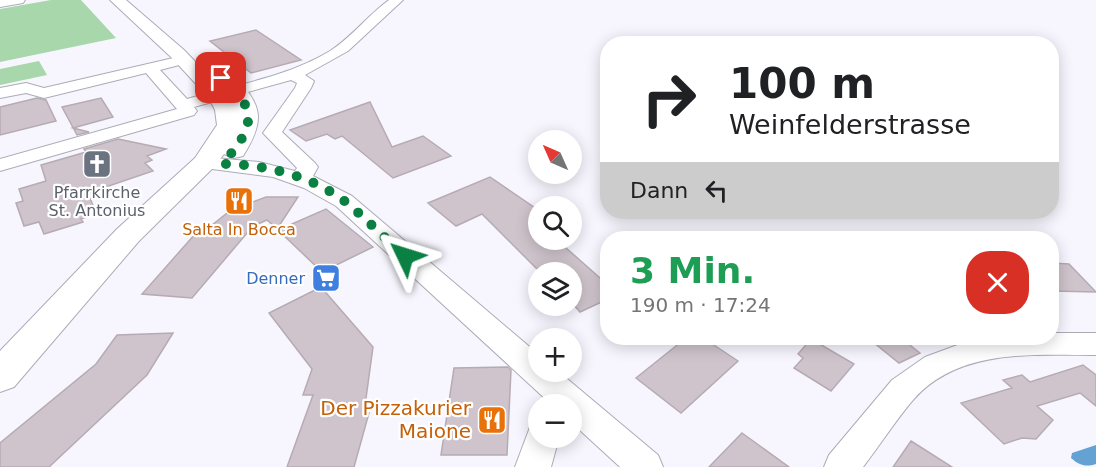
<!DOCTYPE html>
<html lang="de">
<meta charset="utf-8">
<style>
body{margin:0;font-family:"DejaVu Sans",sans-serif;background:#f2f2f2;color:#202124;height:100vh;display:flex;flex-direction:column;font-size:22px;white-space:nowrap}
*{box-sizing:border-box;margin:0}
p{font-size:20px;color:#757577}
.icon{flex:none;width:33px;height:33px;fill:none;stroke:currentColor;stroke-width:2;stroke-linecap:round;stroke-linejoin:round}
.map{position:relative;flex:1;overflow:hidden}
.details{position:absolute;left:600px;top:231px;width:459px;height:114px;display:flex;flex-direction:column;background:#fff;border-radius:24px;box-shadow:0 3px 15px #0003}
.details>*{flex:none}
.banner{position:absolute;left:600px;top:36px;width:459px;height:183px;border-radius:24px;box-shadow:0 3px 15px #0003;background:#fff;color:#202124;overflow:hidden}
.needle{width:39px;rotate:315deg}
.fabs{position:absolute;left:528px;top:130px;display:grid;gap:12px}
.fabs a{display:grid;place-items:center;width:54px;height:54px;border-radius:50%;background:#fff;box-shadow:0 3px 15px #0003;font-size:30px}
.pin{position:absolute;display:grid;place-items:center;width:51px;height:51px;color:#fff;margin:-26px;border-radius:12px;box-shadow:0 3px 9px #0006}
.me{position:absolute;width:66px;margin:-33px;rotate:311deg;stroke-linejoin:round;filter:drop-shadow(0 0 4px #0008)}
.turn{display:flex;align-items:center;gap:21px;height:126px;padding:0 30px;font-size:27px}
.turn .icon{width:78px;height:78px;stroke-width:2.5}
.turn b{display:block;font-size:42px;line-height:51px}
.then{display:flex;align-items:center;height:57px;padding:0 30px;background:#0003;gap:12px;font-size:22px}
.round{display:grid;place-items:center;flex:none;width:63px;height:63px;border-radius:24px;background:#f2f2f2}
.overview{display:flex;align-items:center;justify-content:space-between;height:102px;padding:0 30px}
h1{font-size:36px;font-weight:800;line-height:45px;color:#1e9e55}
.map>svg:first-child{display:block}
.green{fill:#a7d7aa}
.water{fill:#63a2d3}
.building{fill:#cfc4cc;stroke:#b6abb3;stroke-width:1.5}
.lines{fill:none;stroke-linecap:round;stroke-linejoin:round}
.minor-casing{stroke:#acacb7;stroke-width:2}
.major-casing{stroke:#acacb7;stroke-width:2}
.minor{fill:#fff;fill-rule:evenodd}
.major{fill:#fff;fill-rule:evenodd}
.route{stroke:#0b8043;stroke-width:10;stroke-dasharray:0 18}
.labels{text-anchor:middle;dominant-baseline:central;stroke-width:4.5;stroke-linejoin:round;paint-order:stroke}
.worship-label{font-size:16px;fill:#5b616d;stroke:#fff}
.food-label{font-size:16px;fill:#c56008;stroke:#fff}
.shop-label{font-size:16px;fill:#366cbe;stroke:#fff;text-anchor:end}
.near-food-label{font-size:20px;fill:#c56008;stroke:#fff;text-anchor:end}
</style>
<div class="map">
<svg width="1096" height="467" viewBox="0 0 1096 467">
<rect width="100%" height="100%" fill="#f7f6fe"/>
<path class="green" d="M 51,0 L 81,0 L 116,38 L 0,62 L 0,9 Z
M 39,61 L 47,75 L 0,85 L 0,69 Z"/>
<path class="water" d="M 1096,445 L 1096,464 C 1086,467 1080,466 1071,458 L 1072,453 Z"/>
<path class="building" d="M 256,30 L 301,60 L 251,73 L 210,41 Z
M 37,98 L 46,100 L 56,121 L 0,135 L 0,107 Z
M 101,98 L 113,117 L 73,128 L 89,132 L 77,135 L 62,107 Z
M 370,102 L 392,147 L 423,136 L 451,156 L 393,178 L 342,136 L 335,139 L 327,134 L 306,141 L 290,130 Z
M 118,139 L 166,149 L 147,156 L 152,160 L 145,163 L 153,171 L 88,193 L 94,208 L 89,209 L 92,215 L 81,219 L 83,222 L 44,234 L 39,222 L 24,226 L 16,203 L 23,201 L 19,189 L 46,181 L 41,165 L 86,152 L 84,149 Z
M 490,177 L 538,210 L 538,240 L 557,240 L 608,285 L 608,299 L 580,312 L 572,303 L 572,273 L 541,273 L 482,214 L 456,226 L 428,203 Z
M 266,197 L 298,197 L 277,229 L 267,220 L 253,226 L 192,298 L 142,294 L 196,233 L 202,233 L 231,210 Z
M 326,209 L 373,247 L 322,272 L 278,230 Z
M 1052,263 L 1069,264 L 1096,292 L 1052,291 Z
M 321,287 L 373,347 L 364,413 L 369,413 L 354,467 L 287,467 L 313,395 L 303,395 L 312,369 L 269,313 Z
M 173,333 L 147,375 L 49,467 L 0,467 L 0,443 L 96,364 L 117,335 Z
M 686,338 L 723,338 L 714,345 L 738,361 L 681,413 L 636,378 Z
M 868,338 L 901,338 L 920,353 L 899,363 Z
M 811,339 L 854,364 L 831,391 L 794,368 L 803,358 L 798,354 Z
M 1083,365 L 1096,375 L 1096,406 L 1080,393 L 1037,406 L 1053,420 L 1036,439 L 1022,438 L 1004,444 L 961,403 L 1012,388 L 1003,380 L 1022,375 L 1030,382 Z
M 508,367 L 511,370 L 507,455 L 441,455 L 454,368 Z
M 742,433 L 789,467 L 709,467 Z
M 911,441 L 952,467 L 893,467 Z"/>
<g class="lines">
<g class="minor-casing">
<path id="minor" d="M 0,0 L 25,0 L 23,3 L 0,7 Z
M 389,0 L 403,0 L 348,51 L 305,75 L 314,81 L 311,88 L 282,132 L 315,163 L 318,167 L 313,176 L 352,196 L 538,354 L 538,372 L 559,372 L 658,455 L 663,467 L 620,467 L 572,423 L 572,405 L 552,405 L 336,206 L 304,188 L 273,177 L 197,167 L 194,163 L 197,159 L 204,157 L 259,162 L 295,171 L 297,168 L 263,133 L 295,88 L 297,83 L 291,80 L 194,107 L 197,111 L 194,115 L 0,171 L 0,159 L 177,109 L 146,73 L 44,98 L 26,93 L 0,98 L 0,88 L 26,83 L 44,88 L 182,56 L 187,57 L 189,60 L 187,63 L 160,70 L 187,99 C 235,85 287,77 330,51 C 352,37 368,15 389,0 Z
M 1052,333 L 1096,333 L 1096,355 C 1034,355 958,348 913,400 C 895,421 880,445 863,467 L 824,467 L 829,455 L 892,380 L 925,357 L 971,340 L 1052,338 Z
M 538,424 L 538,438 L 559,438 L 551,467 L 515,467 L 530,427 Z"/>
</g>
<g class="major-casing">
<path id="major" d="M 110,0 L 126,0 L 184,50 L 209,76 L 212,72 C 232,67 258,97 258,117 C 258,131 250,145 243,156 L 234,158 L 224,154 L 213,168 L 139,241 L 14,387 L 0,392 L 0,351 L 117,229 L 195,158 L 217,125 L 215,110 L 209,98 L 172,58 Z"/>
</g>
<use href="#minor" class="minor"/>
<use href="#major" class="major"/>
</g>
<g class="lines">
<path class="route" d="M 221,78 C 260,109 254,129 222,164 C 263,164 309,175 343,200 C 365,217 384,238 405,256"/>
</g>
<defs>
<g id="church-square" transform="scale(1.5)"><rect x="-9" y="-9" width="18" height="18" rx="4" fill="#6b7280" stroke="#fff"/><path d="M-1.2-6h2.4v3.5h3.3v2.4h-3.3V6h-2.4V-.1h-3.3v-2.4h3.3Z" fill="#fff"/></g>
<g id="restaurant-square" transform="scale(1.5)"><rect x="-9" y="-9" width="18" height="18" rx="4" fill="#e8710a" stroke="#fff"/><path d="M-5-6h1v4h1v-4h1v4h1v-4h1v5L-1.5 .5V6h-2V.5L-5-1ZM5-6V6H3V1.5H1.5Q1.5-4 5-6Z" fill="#fff"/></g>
<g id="supermarket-square" transform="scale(1.5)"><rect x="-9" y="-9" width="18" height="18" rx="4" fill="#3f7fe0" stroke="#fff"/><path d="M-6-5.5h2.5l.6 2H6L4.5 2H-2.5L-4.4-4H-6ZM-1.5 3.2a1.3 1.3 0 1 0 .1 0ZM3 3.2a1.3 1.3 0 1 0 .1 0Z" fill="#fff"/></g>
</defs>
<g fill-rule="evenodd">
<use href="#church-square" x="97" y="164"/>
<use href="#restaurant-square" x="239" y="201"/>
<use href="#supermarket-square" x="326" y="278"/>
<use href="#restaurant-square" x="492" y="420"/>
</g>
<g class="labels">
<g class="worship-label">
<text x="97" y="192">Pfarrkirche<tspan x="97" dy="18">St. Antonius</tspan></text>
</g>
<g class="food-label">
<text x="239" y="229">Salta In Bocca</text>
</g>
<g class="shop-label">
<text x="305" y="278">Denner</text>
</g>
<g class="near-food-label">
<text x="471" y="408">Der Pizzakurier<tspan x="471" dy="23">Maione</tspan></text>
</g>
</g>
</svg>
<div class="fabs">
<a><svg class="needle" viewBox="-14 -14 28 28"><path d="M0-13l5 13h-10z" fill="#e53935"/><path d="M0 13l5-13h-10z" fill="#757577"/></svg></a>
<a><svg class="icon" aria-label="search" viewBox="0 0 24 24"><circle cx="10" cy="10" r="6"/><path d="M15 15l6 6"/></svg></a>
<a><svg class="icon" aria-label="layers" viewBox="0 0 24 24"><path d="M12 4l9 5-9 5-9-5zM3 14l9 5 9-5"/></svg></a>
<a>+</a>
<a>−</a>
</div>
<div class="pin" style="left:221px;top:78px;background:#d93025"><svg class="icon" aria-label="arrive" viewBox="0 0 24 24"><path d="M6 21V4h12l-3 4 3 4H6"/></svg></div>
<svg class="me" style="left:405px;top:256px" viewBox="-20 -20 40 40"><path d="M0-17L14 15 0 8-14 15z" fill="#0b8043" stroke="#fff" stroke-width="4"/></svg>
<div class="banner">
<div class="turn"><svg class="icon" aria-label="right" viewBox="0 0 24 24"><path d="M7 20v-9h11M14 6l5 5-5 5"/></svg><div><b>100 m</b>Weinfelderstrasse</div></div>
<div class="then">Dann<svg class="icon" aria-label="left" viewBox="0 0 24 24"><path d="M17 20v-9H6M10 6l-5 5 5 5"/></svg></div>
</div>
<section class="details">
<div class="overview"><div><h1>3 Min.</h1><p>190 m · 17:24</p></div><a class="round" style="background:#d93025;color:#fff"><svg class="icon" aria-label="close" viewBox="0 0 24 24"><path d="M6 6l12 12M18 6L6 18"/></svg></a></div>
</section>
</div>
